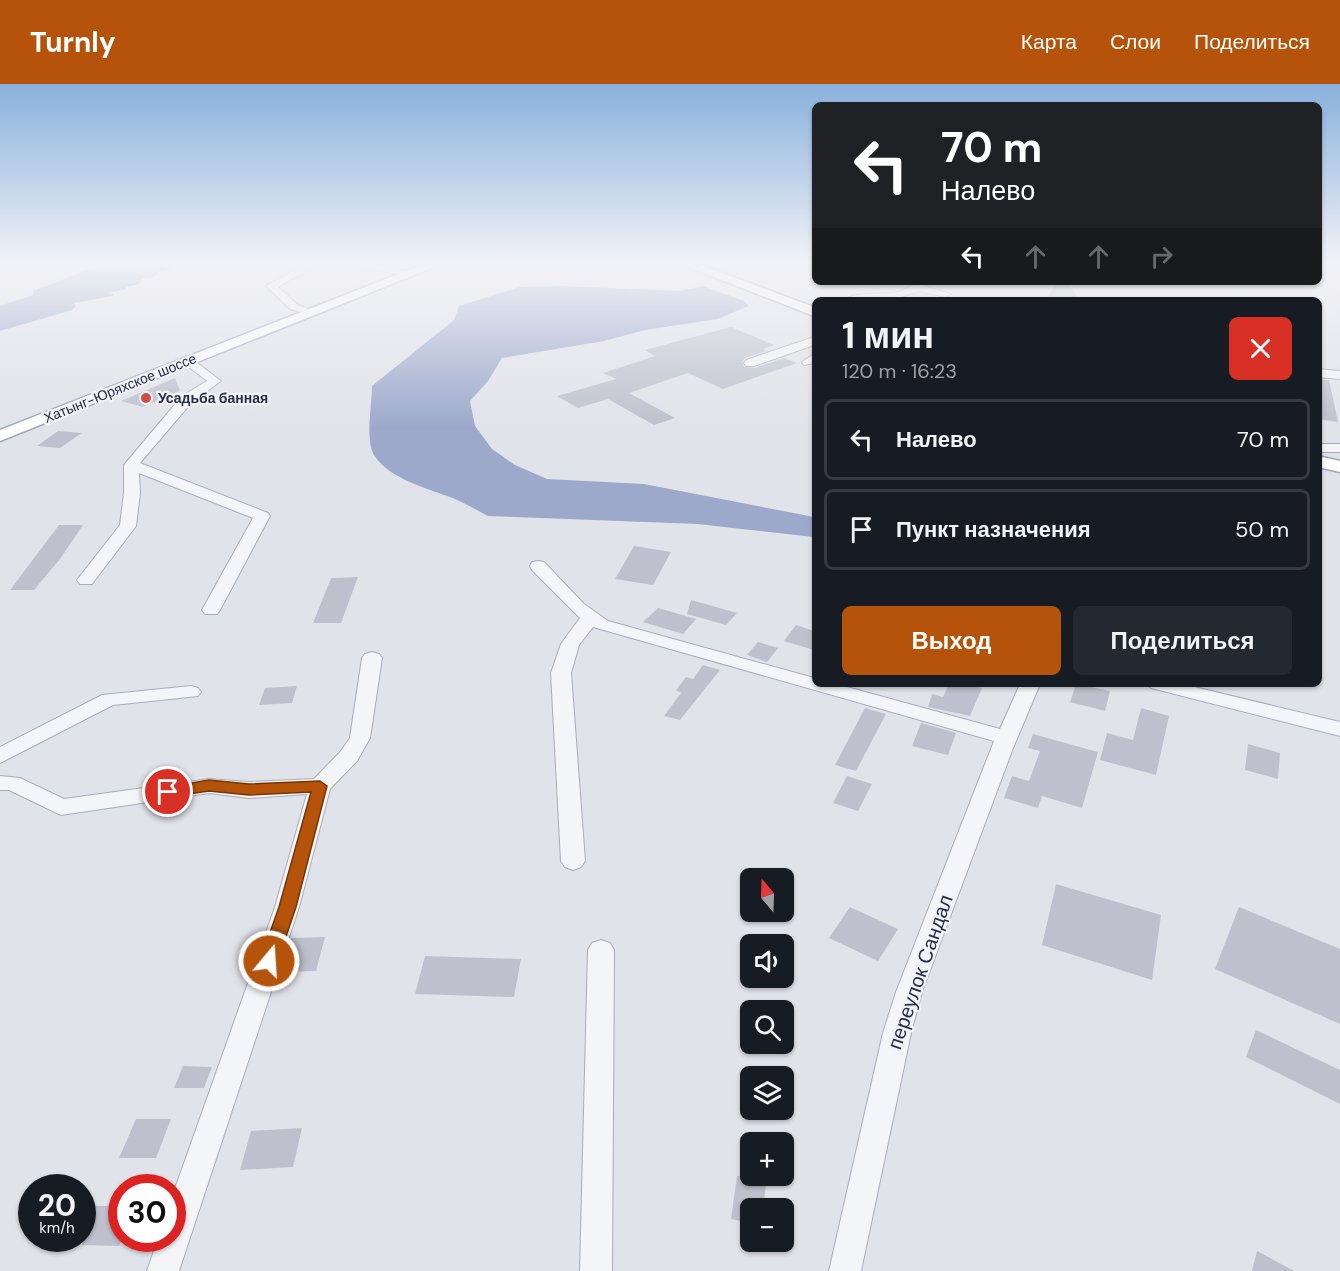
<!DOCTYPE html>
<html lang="ru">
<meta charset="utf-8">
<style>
body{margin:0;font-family:"DM Sans",sans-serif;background:#242831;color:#f1f3f6;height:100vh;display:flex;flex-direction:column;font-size:22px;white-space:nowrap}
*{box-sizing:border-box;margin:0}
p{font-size:20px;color:#9ea1a6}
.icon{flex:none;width:33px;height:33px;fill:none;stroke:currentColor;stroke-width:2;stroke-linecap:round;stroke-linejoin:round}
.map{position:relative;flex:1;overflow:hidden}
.details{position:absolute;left:812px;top:213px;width:510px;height:390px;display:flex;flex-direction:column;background:#171b24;border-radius:9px;box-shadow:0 2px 4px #0004}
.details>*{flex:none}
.top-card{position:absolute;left:812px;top:18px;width:510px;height:183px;border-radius:9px;box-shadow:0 2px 4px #0004;background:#202124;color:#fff;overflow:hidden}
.needle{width:39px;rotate:341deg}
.tools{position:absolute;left:740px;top:784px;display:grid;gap:12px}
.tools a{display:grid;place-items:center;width:54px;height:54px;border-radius:9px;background:#171b24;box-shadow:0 2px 4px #0004;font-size:30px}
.speed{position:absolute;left:18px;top:1090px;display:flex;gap:12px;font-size:30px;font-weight:700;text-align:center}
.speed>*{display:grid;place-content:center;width:78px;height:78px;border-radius:50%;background:#171b24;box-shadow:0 2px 4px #0004;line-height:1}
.speed small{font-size:15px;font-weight:400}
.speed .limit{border:9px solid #d22;background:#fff;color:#111}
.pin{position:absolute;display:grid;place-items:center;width:51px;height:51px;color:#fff;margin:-26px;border:3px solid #fff;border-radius:50%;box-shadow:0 2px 6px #0007}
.me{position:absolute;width:66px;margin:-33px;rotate:18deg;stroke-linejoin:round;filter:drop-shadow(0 0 4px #0008)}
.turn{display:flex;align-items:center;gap:21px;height:126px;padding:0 30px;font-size:27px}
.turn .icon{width:78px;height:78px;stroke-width:2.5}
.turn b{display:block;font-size:42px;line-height:51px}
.lanes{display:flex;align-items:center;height:57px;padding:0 30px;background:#0003;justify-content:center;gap:30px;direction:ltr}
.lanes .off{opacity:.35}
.round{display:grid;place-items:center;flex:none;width:63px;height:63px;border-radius:9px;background:#242831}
.overview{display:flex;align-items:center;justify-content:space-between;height:102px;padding:0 30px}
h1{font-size:36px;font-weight:700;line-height:45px}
.primary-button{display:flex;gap:12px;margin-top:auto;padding:12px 30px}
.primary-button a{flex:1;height:69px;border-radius:9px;background:#b45309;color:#fff;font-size:24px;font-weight:700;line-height:69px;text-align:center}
.primary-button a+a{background:#242831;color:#f1f3f6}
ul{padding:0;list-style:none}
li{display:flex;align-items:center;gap:18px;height:81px;margin:0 12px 9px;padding:0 18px;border:3px solid #363941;border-radius:9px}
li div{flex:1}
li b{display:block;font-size:22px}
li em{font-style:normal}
header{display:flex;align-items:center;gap:36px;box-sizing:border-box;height:84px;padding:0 30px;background:#b45309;color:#fff}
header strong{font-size:28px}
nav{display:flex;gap:33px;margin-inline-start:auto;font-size:21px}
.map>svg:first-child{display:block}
.water{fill:#9ca9cb}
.building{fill:#bec1cd}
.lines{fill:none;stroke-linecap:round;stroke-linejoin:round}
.minor-casing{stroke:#aaacb8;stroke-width:2}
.major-casing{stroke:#a0a5b6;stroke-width:3}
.minor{fill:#f4f5f8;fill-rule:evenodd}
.major{fill:#fff;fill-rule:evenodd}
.route{fill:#b45309;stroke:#753606;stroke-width:1.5}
.poi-dot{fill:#d14d44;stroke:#f1f3f8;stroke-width:2}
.labels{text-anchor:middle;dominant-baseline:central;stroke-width:4.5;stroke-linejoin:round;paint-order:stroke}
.far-street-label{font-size:14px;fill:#292d43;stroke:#f1f3f8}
.far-poi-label{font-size:14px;font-weight:bold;fill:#292d43;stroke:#f1f3f8;text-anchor:start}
.near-street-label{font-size:20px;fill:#292d43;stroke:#f1f3f8}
</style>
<header>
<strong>Turnly</strong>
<nav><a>Карта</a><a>Слои</a><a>Поделиться</a></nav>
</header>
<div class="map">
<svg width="1340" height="1187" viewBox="0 0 1340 1187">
<rect width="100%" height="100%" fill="#e1e3ea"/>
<path class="water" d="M 112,178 L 189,178 L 171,182 L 172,184 L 158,188 L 159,190 L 150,194 L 142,194 L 139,200 L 126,203 L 127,205 L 108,209 L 113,210 L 113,212 L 74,219 L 76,222 L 72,226 L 0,247 L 0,222 L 33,211 L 34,206 C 61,198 88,183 112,178 Z
M 563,202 L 680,207 L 703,202 L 744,217 L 749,222 L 717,235 L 645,246 L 604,257 L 502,274 L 488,297 L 470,317 L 475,342 L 492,365 L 515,381 L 547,395 L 644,400 L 814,433 L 814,453 L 698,440 L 488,432 C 477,426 466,420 455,415 C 430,405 388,395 374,371 C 365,356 372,320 372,302 L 454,236 L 459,222 L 520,203 Z"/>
<path class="building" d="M 1055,200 L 1068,200 L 1080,216 L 1046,216 Z
M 731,243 L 774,261 L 763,265 L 766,267 L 745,274 L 742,278 L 744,283 L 755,284 L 784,274 L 797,279 L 723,305 L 688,289 L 629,309 L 675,334 L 654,341 L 608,315 L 578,324 L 557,312 L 616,295 L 603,289 L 655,272 L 645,266 Z
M 175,294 L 180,307 L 143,323 L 121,317 Z
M 1318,295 L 1329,296 L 1338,338 L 1318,335 Z
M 58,347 L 82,349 L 60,364 L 37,362 Z
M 59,441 L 83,441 L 60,475 L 34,506 L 10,506 Z
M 634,462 L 671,468 L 653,501 L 615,495 Z
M 358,493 L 341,539 L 313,539 L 331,494 Z
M 691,516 L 737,529 L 726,541 L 687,530 Z
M 658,524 L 696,535 L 683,550 L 643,538 Z
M 796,541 L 814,547 L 814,566 L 784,557 Z
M 758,558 L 778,564 L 767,578 L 747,571 Z
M 703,581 L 720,586 L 680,636 L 664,632 L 681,609 L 676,606 L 686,593 L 693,595 Z
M 949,600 L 967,600 L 982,604 L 970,632 L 928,623 L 932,610 L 943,613 Z
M 1076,600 L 1110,607 L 1105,627 L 1070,618 Z
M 297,602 L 292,619 L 259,621 L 265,604 Z
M 865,624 L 886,630 L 856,687 L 835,681 Z
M 1141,624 L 1169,632 L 1156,691 L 1100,676 L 1107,649 L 1133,656 Z
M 921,639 L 956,649 L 948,671 L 912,662 Z
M 1033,650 L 1098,668 L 1082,724 L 1042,712 L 1038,724 L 1004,714 L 1012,692 L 1029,697 L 1040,667 L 1028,664 Z
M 1248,660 L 1280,669 L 1278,695 L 1245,686 Z
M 847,692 L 872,700 L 858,727 L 833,719 Z
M 1056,800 L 1161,831 L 1152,896 L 1042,861 Z
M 850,823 L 898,845 L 878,877 L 829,854 Z
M 1239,823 L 1340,865 L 1340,940 L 1215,885 Z
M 325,853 L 316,887 L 280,888 L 291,854 Z
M 425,872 L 521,875 L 514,913 L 415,910 Z
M 1256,946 L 1340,986 L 1340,1020 L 1246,973 Z
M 183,982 L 212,983 L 204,1004 L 174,1004 Z
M 136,1035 L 171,1035 L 156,1074 L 119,1074 Z
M 302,1044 L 293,1083 L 240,1086 L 251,1047 Z
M 737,1092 L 767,1092 L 763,1125 L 750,1125 L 750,1139 L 731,1135 Z
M 89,1122 L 122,1122 L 122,1155 L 119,1162 L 82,1161 L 82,1137 Z
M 1257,1167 L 1294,1187 L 1252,1187 Z"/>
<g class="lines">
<g class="minor-casing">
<path id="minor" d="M 309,178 L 322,178 L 278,203 L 298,221 L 316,228 L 310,231 L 290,225 L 266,202 Z
M 355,178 L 369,178 L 413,189 L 408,192 L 365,184 Z
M 916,198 L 927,198 L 924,202 L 951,210 L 946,213 L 918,207 L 893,216 L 845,216 C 864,202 894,219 916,198 Z
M 814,253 L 814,261 L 754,282 L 746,282 L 744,279 L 746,276 Z
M 814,270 L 814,279 L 804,281 L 802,278 Z
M 188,272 L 221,297 L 192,318 L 140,379 L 268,429 L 270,432 L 220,526 L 217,530 L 205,530 L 202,526 L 253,434 L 139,389 L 140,409 L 136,442 L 92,500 L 80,500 L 77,496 L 120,441 L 124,409 L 124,381 L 182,312 L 207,297 L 184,279 L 184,273 Z
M 1318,285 L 1340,287 L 1340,295 L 1318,293 Z
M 1318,360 L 1340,360 L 1340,368 L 1318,368 Z
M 538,477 L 544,478 L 584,520 L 608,537 L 814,594 L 814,600 L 836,600 L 1000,645 L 1020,600 L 1040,600 L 1013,664 L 922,908 L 911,949 L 861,1187 L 829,1187 L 883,949 L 896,908 L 994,657 L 593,543 L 579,561 L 571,589 L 585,777 L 581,783 L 573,786 L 565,783 L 561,777 L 551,589 L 561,560 L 580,534 L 532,486 L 530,482 L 532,478 Z
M 372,568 L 379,570 L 382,574 L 370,654 L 357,677 L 330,705 L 299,823 L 179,1187 L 147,1187 L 158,1155 L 172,1155 L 172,1113 L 275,823 L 307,710 L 249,714 L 209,709 L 61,731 L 9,706 L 0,706 L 0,692 L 20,694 L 64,715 L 209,695 L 249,698 L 314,695 L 341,667 L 350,654 L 362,574 L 365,570 Z
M 1148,600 L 1182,600 L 1340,638 L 1340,652 L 1151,604 Z
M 191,602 L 198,604 L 201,608 L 198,612 L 113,621 L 0,679 L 0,663 L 102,611 Z
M 601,856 L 610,859 L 614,866 L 612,1187 L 580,1187 L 588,866 L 592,859 Z"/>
</g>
<g class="major-casing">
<path id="major" d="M 429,178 L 447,178 L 0,357 L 0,346 Z
M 675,178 L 693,178 L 814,223 L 814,232 Z
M 1318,372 L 1340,377 L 1340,388 L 1318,383 Z"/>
</g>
<use href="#minor" class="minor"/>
<use href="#major" class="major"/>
</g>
<linearGradient id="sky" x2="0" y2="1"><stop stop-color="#89b0dc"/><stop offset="0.52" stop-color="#f2f2f6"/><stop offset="1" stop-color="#f2f2f6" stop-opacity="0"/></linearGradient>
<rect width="1340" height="344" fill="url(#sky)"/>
<path class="route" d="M 209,696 L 249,700 L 320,697 L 327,702 L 296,823 L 276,882 L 269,884 L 263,882 L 260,877 L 279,823 L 311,708 L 249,711 L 209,707 L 168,713 L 163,712 L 160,708 L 163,704 L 168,703 Z"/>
<circle class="poi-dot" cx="146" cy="314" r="6"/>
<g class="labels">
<g class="far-street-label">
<text transform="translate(120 304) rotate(-22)">Хатынг-Юряхское шоссе</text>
</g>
<g class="far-poi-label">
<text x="158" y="314">Усадьба банная</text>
</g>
<g class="near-street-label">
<text transform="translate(920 888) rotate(-71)">переулок Сандал</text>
</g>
</g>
</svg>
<div class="tools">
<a><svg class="needle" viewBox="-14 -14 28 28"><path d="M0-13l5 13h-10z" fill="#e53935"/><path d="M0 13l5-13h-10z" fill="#9ea1a6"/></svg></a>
<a><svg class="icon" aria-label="sound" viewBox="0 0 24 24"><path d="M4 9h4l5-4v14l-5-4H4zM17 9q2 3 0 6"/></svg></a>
<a><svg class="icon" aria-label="search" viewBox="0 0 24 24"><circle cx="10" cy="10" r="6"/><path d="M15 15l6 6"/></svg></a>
<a><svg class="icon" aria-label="layers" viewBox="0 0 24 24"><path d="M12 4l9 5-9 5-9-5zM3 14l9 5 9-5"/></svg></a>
<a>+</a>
<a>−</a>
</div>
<div class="speed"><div>20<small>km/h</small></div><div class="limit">30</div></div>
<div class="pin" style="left:168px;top:708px;background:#d93025"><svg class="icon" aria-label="arrive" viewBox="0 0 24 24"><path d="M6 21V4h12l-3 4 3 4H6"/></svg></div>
<svg class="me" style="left:269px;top:877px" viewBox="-20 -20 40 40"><circle r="17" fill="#b45309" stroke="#fff" stroke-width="3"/><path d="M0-11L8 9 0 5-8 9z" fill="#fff"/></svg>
<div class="top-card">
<div class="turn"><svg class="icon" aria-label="left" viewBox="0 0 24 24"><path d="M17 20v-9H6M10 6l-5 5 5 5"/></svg><div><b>70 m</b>Налево</div></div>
<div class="lanes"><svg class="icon" aria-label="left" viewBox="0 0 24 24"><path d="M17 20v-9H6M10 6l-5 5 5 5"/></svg><svg class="icon off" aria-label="ahead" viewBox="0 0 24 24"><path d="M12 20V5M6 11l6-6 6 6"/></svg><svg class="icon off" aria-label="ahead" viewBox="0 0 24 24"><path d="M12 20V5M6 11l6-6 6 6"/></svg><svg class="icon off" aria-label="right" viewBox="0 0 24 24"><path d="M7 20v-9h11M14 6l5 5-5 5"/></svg></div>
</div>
<section class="details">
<div class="overview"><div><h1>1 мин</h1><p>120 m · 16:23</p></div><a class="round" style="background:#d93025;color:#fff"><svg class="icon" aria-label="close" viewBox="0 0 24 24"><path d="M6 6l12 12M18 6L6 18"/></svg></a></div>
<ul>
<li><svg class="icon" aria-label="left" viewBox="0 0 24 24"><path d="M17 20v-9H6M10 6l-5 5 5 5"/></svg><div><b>Налево</b></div><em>70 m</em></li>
<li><svg class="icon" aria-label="arrive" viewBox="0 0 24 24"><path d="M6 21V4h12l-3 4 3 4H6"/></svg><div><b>Пункт назначения</b></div><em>50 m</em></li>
</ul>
<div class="primary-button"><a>Выход</a><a>Поделиться</a></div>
</section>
</div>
